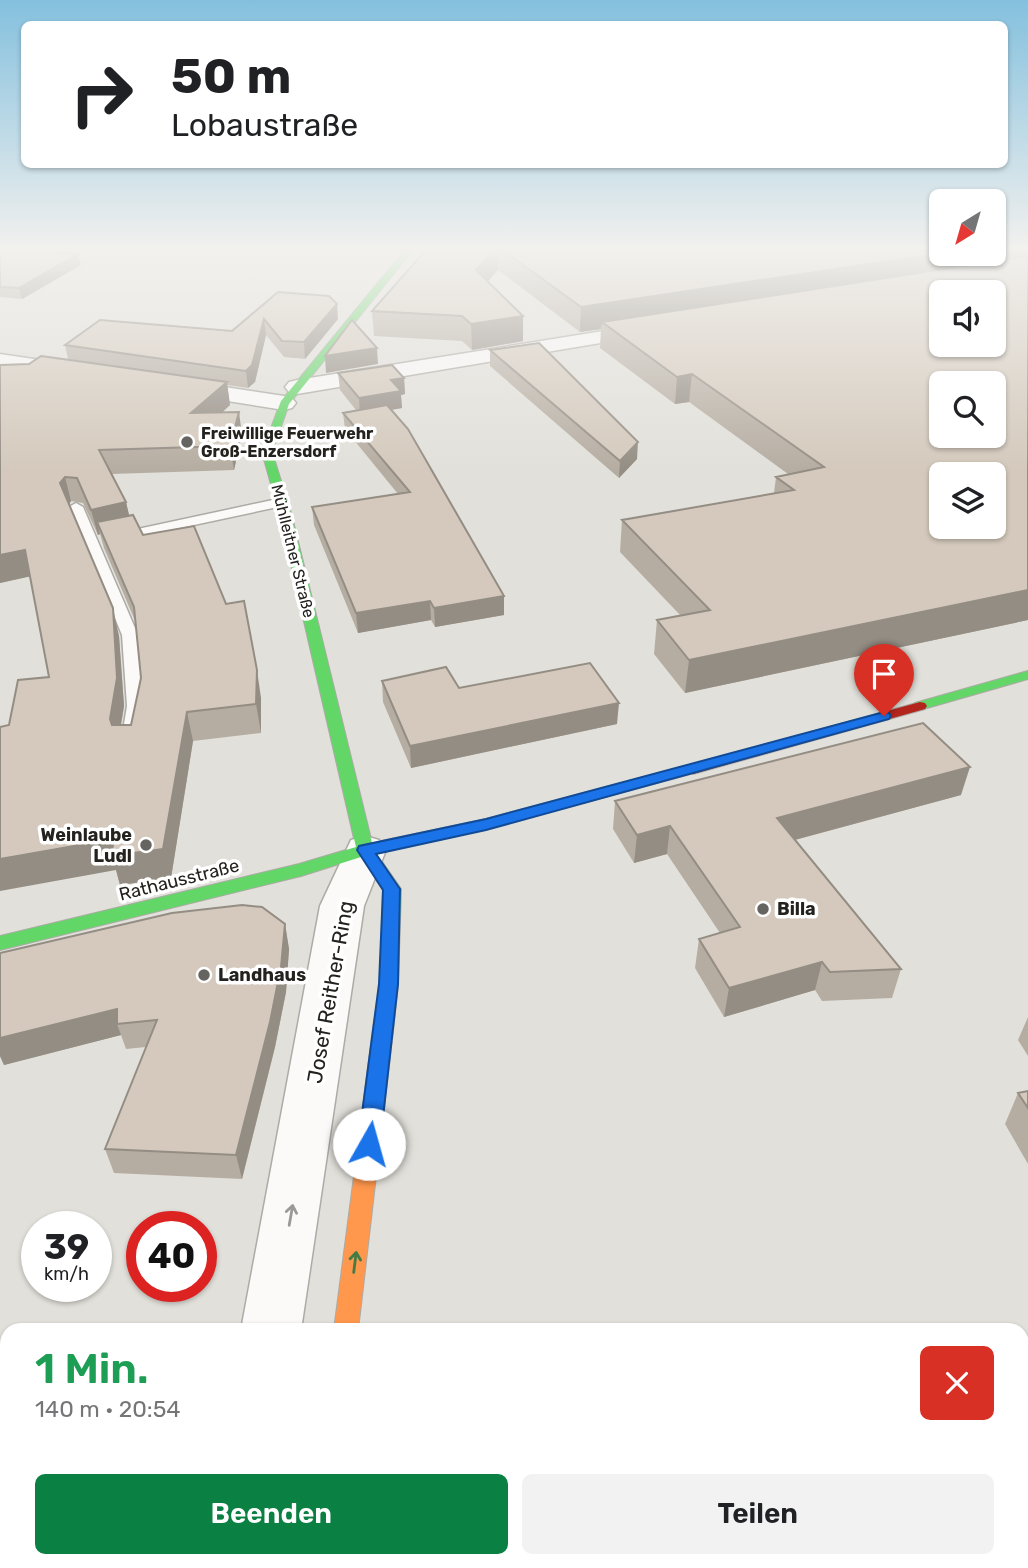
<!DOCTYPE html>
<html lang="de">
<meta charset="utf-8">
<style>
body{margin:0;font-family:Rubik,sans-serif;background:#f2f2f2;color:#202124;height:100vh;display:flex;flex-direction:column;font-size:26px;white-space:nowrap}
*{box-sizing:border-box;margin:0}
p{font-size:23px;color:#757577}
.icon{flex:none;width:38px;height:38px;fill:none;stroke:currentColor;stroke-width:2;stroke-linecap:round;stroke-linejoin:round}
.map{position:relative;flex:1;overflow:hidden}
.side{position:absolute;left:0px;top:1323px;width:1029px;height:245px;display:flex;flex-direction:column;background:#fff;border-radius:21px 21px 0 0;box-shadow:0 2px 5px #0004}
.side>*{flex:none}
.top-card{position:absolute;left:21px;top:21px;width:987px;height:147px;border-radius:10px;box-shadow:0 2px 5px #0004;background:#fff;color:#202124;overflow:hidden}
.needle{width:46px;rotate:217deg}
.fabs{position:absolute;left:929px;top:189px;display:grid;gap:14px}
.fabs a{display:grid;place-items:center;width:77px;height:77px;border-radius:10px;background:#fff;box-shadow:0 2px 5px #0004;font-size:35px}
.speed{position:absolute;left:21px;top:1211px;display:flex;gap:14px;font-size:35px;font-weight:700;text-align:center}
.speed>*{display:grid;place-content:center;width:91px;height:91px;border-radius:50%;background:#fff;box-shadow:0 2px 5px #0004;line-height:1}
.speed small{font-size:18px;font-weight:400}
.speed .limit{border:10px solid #d22;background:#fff;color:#111}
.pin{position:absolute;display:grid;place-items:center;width:60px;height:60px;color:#fff;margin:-72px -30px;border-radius:50% 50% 50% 0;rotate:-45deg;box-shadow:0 0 7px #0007}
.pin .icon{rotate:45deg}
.me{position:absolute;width:77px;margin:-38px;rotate:7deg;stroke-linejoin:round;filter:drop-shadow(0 0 5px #0008)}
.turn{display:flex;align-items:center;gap:24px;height:147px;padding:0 35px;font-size:32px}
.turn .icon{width:91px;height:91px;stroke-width:2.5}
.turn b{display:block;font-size:49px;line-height:60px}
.round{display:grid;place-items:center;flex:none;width:74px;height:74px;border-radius:10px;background:#f2f2f2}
.headline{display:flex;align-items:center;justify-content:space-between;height:119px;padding:0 35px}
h1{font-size:42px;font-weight:600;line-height:52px;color:#1e9e55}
.button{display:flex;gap:14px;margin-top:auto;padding:14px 35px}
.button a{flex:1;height:80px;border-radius:10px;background:#0b8043;color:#fff;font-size:28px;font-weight:600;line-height:80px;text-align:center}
.button a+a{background:#f2f2f2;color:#202124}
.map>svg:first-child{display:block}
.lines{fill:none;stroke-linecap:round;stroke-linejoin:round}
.lane-casing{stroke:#acaba6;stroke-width:3}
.street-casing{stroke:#acaba6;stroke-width:3}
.fast-casing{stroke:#acaba6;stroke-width:2}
.slow-casing{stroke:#acaba6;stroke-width:2}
.jam-casing{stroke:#acaba6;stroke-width:2}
.lane{fill:#fbfaf9;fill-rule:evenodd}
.street{fill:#fbfaf9;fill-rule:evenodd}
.fast{fill:#63d668;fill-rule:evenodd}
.slow{fill:#ff974d;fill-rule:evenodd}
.jam{fill:#b3261e;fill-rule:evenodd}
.wall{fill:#b6ada2;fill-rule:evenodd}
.shaded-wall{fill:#948d84}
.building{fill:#d4c9bc;stroke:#948d84;stroke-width:2;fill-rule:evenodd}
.oneway{stroke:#9a9996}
.oneway2{stroke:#437c43}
.route{fill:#1a73e8;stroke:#114b97;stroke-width:2}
.poi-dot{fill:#666460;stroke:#fff;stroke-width:2.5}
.labels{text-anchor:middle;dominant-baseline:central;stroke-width:7;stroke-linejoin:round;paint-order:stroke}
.far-poi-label{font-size:16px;font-weight:bold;fill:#23221e;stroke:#fff;text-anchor:start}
.far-street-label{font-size:16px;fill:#23221e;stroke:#fff}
.poi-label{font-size:18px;font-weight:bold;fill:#23221e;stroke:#fff;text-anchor:start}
.street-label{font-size:18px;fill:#23221e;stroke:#fff}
.near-street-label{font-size:21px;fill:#23221e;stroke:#fff}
</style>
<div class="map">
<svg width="1028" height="1568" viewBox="0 0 1028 1568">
<rect width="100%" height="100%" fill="#e2e0da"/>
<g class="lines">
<g class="lane-casing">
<path id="lane" d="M 282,498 L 289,502 L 287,505 L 119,541 L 112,537 L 119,533 Z
M 76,503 L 83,507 L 138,635 L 145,706 L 138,734 L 126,734 L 123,730 L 127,706 L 122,635 L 69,507 Z"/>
</g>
<g class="street-casing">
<path id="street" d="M 653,323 L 660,325 L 664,329 L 660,333 L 297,394 L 289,392 L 285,387 L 289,382 L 297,380 Z
M 0,354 L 74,365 L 82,367 L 85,372 L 82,377 L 74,379 L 0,368 Z
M 178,380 L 284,396 L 292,398 L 296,403 L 292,408 L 284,410 L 170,392 L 166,387 L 170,382 Z
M 365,836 L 379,840 L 386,850 L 364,906 L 301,1330 L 241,1330 L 320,906 L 351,840 Z
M 193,1561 L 261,1561 L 260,1568 L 192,1568 Z
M 284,1561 L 352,1561 L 351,1568 L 283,1568 Z"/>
</g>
<g class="fast-casing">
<path id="fast" d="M 404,251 L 412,251 L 289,404 L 272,452 L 291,513 L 372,843 L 486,819 L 693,764 L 701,769 L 698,772 L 486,829 L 376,853 L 401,889 L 398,984 L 393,1030 L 390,1036 L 383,1038 L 376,1036 L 373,1030 L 380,984 L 383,890 L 361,857 L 301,876 L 0,950 L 0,936 L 299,864 L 356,847 L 279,513 L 262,452 L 281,401 Z
M 1028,671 L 1028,679 L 920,710 L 913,706 L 915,703 Z"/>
</g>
<g class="slow-casing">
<path id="slow" d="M 383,1022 L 390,1024 L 393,1030 L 358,1330 L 334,1330 L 373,1030 L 376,1024 Z"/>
</g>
<g class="jam-casing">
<path id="jam" d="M 920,702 L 925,703 L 927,706 L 925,709 L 693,774 L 685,769 L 688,766 Z"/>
</g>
<use href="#lane" class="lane"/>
<use href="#street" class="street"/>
<use href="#fast" class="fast"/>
<use href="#slow" class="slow"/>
<use href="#jam" class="jam"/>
</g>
<path class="wall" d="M 0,251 L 72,251 L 67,254 L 81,265 L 22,299 L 0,297 Z
M 425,251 L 1028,251 L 1028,620 L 685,693 L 654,654 L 657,620 L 681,616 L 620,552 L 622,520 L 774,493 L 776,477 L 788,474 L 689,402 L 675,404 L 600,348 L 601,329 L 580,332 L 498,270 L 488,281 L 523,316 L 523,341 L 472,350 L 462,341 L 374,336 L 372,311 Z
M 278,292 L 338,319 L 305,359 L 284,357 L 266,335 L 255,382 L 248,388 L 227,385 L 230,405 L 222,412 L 242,435 L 234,470 L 112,474 L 126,502 L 129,515 L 261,698 L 261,733 L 193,741 L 171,878 L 120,885 L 116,870 L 9,725 L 49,677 L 30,576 L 0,583 L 0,365 L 29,364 L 68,359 L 65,345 L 232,331 ZM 71,501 L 83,503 L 98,535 L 100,534 L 104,548 L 136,623 L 141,678 L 131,725 L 121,725 L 124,706 L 119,636 L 69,504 Z
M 490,350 L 637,459 L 619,478 L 490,366 Z
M 338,373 L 404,378 L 405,394 L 401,395 L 402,408 L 391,410 L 504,596 L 504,615 L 435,627 L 431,620 L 358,633 L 314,525 L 312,507 L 398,494 L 345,429 L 343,413 L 356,410 L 340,390 Z
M 382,681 L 459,688 L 617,724 L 411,768 L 383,702 Z
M 961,795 L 795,840 L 901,969 L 892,998 L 822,1001 L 815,990 L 724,1017 L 695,968 L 699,939 L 720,933 L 667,854 L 634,863 L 613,829 L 615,801 Z
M 285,924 L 289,949 L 286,992 L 275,1047 L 242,1179 L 114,1173 L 105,1149 L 146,1047 L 126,1049 L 121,1035 L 4,1065 L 0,1056 L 0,953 Z
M 1028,1017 L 1028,1056 L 1018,1040 Z
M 1028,1091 L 1028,1164 L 1005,1124 L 1018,1093 Z
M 805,1561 L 1022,1561 L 1028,1568 L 807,1568 Z"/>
<path class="shaded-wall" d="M 53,251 L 72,251 L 53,263 L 51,252 Z
M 494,251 L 498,251 L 498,270 L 477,294 L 476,270 Z
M 994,251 L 1028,251 L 1028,262 L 602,322 L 601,329 L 580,332 L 581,307 L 942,253 L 994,254 Z
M 78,254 L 81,265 L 22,299 L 19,288 Z
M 337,304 L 338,319 L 305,359 L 304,342 Z
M 523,316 L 523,341 L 472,350 L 471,324 Z
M 264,319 L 266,335 L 255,382 L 248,388 L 246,371 Z
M 377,348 L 378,364 L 326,373 L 325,356 Z
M 692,374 L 689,402 L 675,404 L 677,377 Z
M 404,378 L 405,394 L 401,395 L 402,408 L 360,415 L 359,398 L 391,380 Z
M 227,382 L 230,405 L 196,437 L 191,413 Z
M 239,412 L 242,435 L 234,470 L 230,446 Z
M 638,442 L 637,459 L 619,478 L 620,461 Z
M 65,477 L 71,501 L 67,508 L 60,483 Z
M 126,502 L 132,528 L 97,522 L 100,534 L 98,535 L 91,510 Z
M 25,550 L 32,576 L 0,583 L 0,555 Z
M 1028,590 L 1028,620 L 685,693 L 689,660 Z
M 504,596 L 504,615 L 435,627 L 434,608 Z
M 430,601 L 431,620 L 358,633 L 356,613 Z
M 113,608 L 119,636 L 124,706 L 117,748 L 110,719 Z
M 257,670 L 261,698 L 261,733 L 256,704 Z
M 619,703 L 617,724 L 411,768 L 410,746 Z
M 187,712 L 193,741 L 171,878 L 120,885 L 116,870 L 0,891 L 0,859 Z
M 970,767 L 961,795 L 772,846 L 777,818 Z
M 670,826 L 667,854 L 634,863 L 637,835 Z
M 285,924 L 289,949 L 286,992 L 275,1047 L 242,1179 L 236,1155 Z
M 822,962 L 815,990 L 724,1017 L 729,988 Z
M 117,1009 L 117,1024 L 121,1035 L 4,1065 L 0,1056 L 0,1031 Z"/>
<path class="building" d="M 0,251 L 53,251 L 51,252 L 78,254 L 19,288 L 0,287 Z
M 425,251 L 494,251 L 476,270 L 523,316 L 471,324 L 462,316 L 372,311 Z
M 504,251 L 942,251 L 942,253 L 581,307 Z
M 1028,256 L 1028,590 L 689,660 L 657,620 L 710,610 L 622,520 L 794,490 L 776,477 L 824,467 L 692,374 L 677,377 L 602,322 ZM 942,292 L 994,292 L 994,345 L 942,345 ZM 942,383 L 994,383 L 994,436 L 942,436 ZM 942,474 L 994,474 L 994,527 L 942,527 Z
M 278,292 L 329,296 L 337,304 L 304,342 L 282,341 L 264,319 L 252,365 L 246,371 L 65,345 L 100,320 L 232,331 Z
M 352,320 L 377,348 L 325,356 Z
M 539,343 L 638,442 L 620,461 L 490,350 Z
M 41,356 L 227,382 L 191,413 L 239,412 L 230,446 L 99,450 L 126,502 L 91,510 L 77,478 L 65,477 L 60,483 L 113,608 L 117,678 L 110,719 L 112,725 L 131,725 L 141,678 L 134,607 L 97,522 L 133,515 L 143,535 L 194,526 L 226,604 L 244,601 L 257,670 L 256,704 L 187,712 L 163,849 L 111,856 L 114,839 L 0,859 L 0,727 L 9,725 L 18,680 L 49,677 L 25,550 L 0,555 L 0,365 L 29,364 Z
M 392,365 L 404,378 L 391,380 L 401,391 L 359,398 L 338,373 Z
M 387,405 L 408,429 L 504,596 L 434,608 L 430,601 L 356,613 L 312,507 L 410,492 L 343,413 Z
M 590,663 L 619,703 L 410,746 L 382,681 L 446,667 L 459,688 Z
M 923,723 L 970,767 L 777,818 L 901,969 L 830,972 L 822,962 L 729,988 L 699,939 L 740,927 L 670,826 L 637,835 L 615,801 Z
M 242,905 L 262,907 L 285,924 L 281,967 L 270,1022 L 236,1155 L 105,1149 L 157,1020 L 117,1024 L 117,1009 L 0,1038 L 0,953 L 172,913 Z
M 1028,1091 L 1028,1108 L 1018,1093 Z
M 1028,1417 L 1028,1568 L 826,1568 L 824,1561 L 1022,1561 L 1022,1418 Z
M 372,1561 L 616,1561 L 618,1568 L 371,1568 Z"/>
<defs><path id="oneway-shaft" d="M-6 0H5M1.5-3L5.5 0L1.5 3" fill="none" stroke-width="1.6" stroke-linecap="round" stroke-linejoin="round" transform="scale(1.75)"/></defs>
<use class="oneway" href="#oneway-shaft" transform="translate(291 1215) rotate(-80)"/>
<use class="oneway2" href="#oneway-shaft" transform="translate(355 1262) rotate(-83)"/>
<linearGradient id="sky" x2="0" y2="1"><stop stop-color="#84c0de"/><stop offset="0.53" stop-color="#f2f1ee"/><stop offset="1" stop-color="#f2f1ee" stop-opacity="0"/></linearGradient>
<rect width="1028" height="470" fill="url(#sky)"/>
<path class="route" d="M 884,712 L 889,713 L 891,716 L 889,719 L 486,830 L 376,854 L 400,889 L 398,984 L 380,1144 L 377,1150 L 369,1153 L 361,1150 L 358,1144 L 379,984 L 383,890 L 357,850 L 359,846 L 486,819 Z"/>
<g class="poi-dot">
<circle cx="187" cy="442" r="7"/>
<circle cx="146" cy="845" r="7"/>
<circle cx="763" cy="909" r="7"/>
<circle cx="204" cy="975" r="7"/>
</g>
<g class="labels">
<g class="far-poi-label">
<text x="201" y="433">Freiwillige Feuerwehr<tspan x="201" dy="18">Groß-Enzersdorf</tspan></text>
</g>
<g class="far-street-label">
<text transform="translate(293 551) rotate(76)">Mühlleitner Straße</text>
</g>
<g class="poi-label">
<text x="132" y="835" text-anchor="end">Weinlaube<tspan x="132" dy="21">Ludl</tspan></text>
<text x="777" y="909">Billa</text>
<text x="218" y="975">Landhaus</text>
</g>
<g class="street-label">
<text transform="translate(179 880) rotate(-14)">Rathausstraße</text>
</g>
<g class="near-street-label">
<text transform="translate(330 992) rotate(-80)">Josef Reither-Ring</text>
</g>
</g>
</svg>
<div class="fabs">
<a><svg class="needle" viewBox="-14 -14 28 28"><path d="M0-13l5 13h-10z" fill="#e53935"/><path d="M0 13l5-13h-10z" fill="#757577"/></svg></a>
<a><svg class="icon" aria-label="sound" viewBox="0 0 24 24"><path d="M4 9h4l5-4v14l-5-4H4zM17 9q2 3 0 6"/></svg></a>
<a><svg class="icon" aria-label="search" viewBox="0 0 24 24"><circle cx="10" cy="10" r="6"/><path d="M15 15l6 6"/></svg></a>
<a><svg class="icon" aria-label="layers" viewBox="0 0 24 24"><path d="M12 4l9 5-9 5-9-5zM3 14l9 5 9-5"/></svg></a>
</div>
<div class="speed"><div>39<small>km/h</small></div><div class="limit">40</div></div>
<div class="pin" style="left:884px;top:716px;background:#d93025"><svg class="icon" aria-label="arrive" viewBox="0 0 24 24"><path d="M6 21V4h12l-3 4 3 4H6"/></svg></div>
<svg class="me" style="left:369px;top:1144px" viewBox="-20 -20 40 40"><circle r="19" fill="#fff"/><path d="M0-13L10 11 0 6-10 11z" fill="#1a73e8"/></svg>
<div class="top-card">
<div class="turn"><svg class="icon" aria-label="right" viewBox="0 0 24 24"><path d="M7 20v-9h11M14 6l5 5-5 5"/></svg><div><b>50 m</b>Lobaustraße</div></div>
</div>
<section class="side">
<div class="headline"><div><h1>1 Min.</h1><p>140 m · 20:54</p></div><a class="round" style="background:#d93025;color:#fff"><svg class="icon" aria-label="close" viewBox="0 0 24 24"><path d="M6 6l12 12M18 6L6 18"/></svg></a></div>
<div class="button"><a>Beenden</a><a>Teilen</a></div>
</section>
</div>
